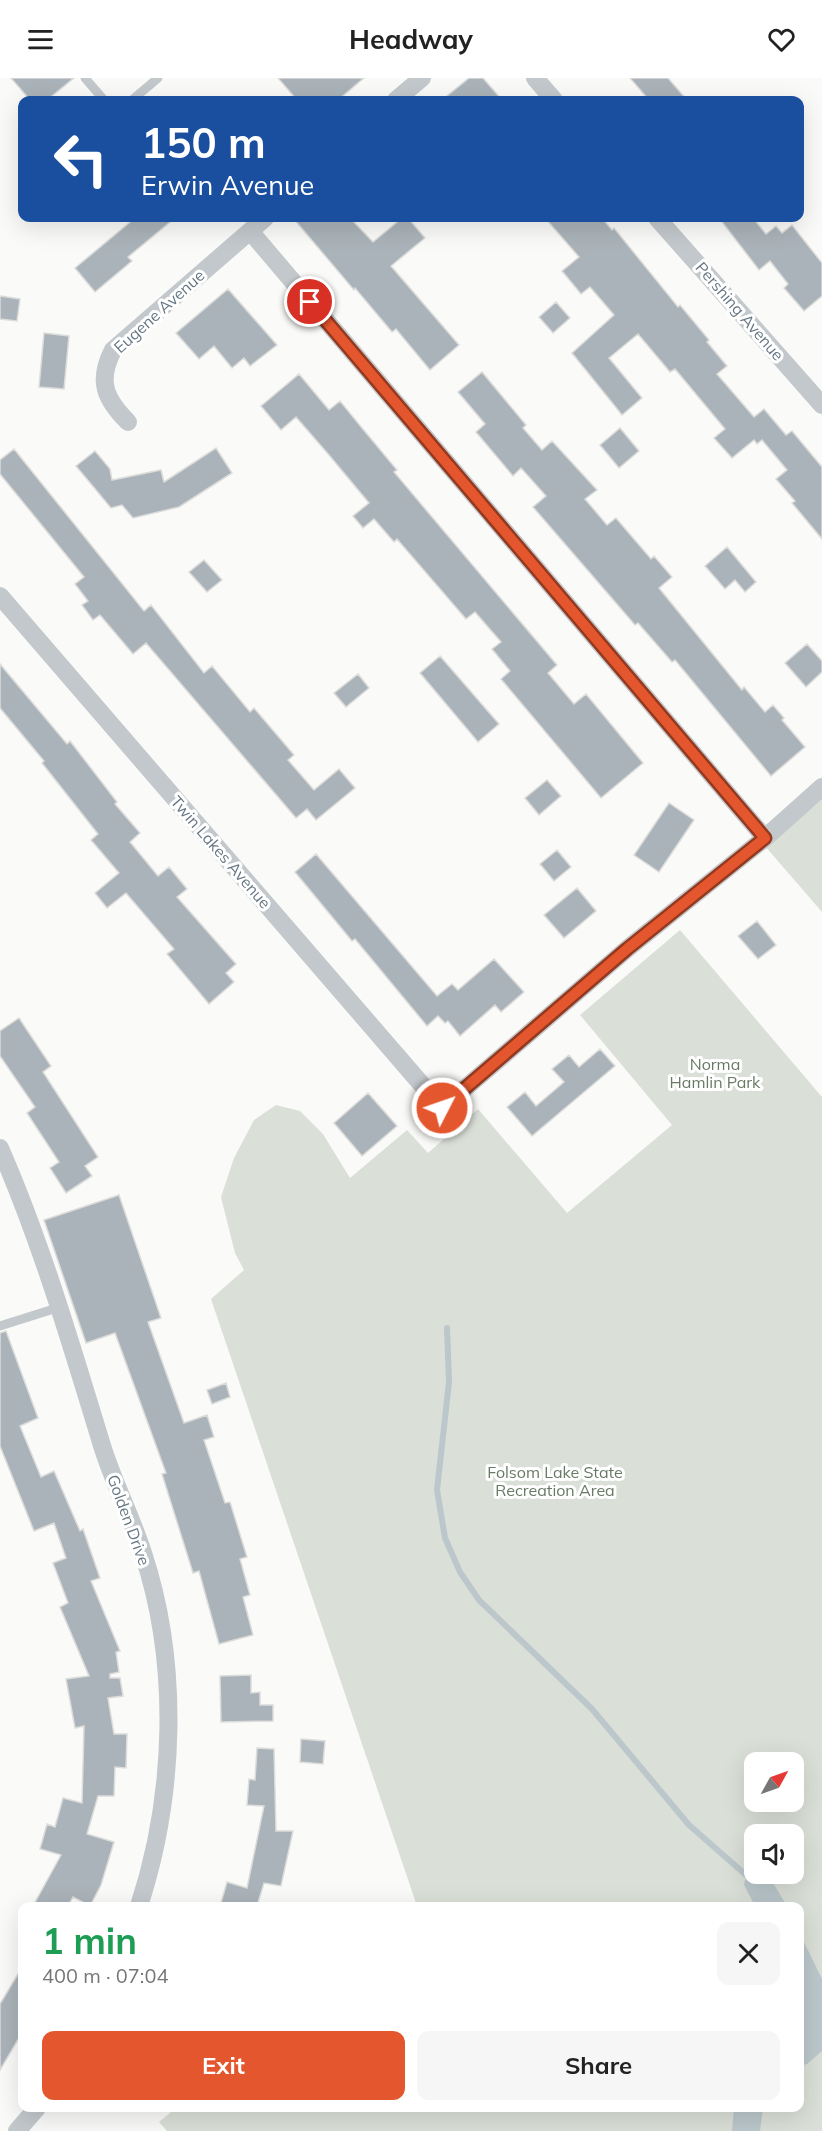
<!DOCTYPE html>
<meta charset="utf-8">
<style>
body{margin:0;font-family:Mulish,sans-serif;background:#f6f6f6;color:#222;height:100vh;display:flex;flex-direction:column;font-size:22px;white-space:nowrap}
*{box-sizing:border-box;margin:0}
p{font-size:20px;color:#767676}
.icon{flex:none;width:33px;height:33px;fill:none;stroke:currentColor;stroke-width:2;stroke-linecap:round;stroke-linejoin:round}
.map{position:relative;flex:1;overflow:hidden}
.panel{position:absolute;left:18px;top:1824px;width:786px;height:210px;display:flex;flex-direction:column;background:#fff;border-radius:12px;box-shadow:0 6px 24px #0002}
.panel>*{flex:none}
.top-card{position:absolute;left:18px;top:18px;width:786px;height:126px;border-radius:12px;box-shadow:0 6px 24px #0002;background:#1a4fa0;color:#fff;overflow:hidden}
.needle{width:39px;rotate:50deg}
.buttons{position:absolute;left:744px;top:1674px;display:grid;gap:12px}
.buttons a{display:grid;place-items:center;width:60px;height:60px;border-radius:12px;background:#fff;box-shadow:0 6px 24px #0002;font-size:30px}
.pin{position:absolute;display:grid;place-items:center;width:51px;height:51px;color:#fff;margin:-26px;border:3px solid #fff;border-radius:50%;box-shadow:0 2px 6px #0007}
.me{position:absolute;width:66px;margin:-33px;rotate:49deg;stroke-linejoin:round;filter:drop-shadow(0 0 4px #0008)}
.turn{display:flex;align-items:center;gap:21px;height:126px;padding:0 24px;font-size:27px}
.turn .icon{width:78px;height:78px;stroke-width:2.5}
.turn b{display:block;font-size:42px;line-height:51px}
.round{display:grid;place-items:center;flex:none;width:63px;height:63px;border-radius:12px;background:#f6f6f6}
.summary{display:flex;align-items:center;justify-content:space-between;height:102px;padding:0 24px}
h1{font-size:36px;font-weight:700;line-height:45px;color:#1e9e55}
.primary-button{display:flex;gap:12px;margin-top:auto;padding:12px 24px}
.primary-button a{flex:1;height:69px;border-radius:12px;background:#e4572e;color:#fff;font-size:24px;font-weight:700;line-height:69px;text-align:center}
.primary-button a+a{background:#f6f6f6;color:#222}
header{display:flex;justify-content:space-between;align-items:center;height:78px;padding:0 24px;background:#fff;font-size:27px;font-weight:700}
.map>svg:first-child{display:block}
.green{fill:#dadfd7;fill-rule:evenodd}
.water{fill:#bbc7cb}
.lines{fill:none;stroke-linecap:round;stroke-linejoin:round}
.stream{stroke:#bbc7cb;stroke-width:6}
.building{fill:#aab3b9;stroke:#dcdcda;stroke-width:1.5}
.service{stroke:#c3c8cc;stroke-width:9}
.minor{stroke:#c3c8cc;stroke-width:18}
.route-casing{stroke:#94391e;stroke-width:15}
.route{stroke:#e4572e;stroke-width:10}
.labels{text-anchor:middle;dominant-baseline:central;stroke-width:6;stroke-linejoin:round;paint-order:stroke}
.street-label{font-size:16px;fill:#657683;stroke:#fff}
.park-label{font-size:16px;fill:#687a64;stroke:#fff}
</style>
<header><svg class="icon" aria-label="menu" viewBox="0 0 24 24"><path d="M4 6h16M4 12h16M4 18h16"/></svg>Headway<svg class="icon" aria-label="heart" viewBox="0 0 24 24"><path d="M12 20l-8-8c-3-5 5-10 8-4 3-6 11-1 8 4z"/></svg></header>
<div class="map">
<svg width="822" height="2053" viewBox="0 0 822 2053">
<rect width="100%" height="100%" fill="#fafaf8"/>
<path class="green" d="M 822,719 L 822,834 L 765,768 Z
M 680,852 L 822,1019 L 822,2053 L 167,2053 L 159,2044 L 176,2030 L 800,2030 L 800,1828 L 417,1828 L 211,1221 L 244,1192 L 235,1175 L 221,1119 L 234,1080 L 254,1042 L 276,1027 L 300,1033 L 323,1056 L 350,1100 L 407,1052 L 428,1075 L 478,1031 L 567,1135 L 672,1047 L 580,937 ZM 754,1684 L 794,1684 L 794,1724 L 754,1724 ZM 754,1756 L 794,1756 L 794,1796 L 754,1796 Z"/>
<path class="water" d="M 754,1795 L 770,1800 L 787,1828 L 755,1828 L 744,1807 L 745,1802 Z
M 800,1856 L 822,1901 L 822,1973 L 807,1986 L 800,1988 Z
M 734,2030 L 763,2030 L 760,2053 L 732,2053 Z"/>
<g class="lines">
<path class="stream" d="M 447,1250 L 449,1304 L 437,1412 L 445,1460 L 460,1494 L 479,1522 L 592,1631 L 689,1747 L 754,1804"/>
</g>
<path class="building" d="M 11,0 L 74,0 L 47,22 L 30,22 Z
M 278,0 L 364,0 L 338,22 L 297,22 Z
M 469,0 L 483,0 L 502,22 L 442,22 Z
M 630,0 L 668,0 L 687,22 L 649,22 Z
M 135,140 L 175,140 L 128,179 L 132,183 L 95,214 L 75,190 Z
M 293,140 L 350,140 L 373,164 L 402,140 L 408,140 L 425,160 L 391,188 L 459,267 L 430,292 L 396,251 L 392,254 L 355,210 L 354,212 Z
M 545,140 L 602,140 L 612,152 L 614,150 L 678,229 L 680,227 L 709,262 L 707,264 L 727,288 L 717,296 L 754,339 L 764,331 L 786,357 L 792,353 L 822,389 L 822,461 L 792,425 L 795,423 L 776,401 L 787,392 L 762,362 L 757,366 L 754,362 L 732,380 L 714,360 L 725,351 L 675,291 L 670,294 L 638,256 L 609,280 L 642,320 L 622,337 L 572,275 L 614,237 L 590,209 L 581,216 L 562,193 L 579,179 Z
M 719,140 L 753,140 L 766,156 L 776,148 L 782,155 L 792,147 L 822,185 L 822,218 L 804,233 L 784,210 L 788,206 L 770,183 L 759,192 Z
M 228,211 L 277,267 L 250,288 L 244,280 L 232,290 L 214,268 L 199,281 L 176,255 Z
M 0,218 L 20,221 L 17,243 L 0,241 Z
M 556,224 L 570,240 L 553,255 L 539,239 Z
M 44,255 L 69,258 L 64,311 L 39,309 Z
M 482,294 L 526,347 L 523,350 L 542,372 L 552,363 L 597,412 L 585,421 L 607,447 L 616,440 L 651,481 L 654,478 L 672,499 L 659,510 L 742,612 L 744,609 L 765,634 L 773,627 L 784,640 L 782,642 L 805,669 L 771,698 L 675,582 L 672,584 L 638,545 L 635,547 L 533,429 L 546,418 L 521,390 L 513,398 L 476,354 L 485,346 L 458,314 Z
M 299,296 L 329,332 L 340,323 L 362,350 L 397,392 L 394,394 L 557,587 L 548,595 L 574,626 L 586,616 L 643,685 L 601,720 L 501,601 L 510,593 L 492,571 L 501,564 L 475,534 L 466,541 L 397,461 L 394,464 L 374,441 L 363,450 L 353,438 L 369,425 L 329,377 L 296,339 L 281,352 L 261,328 Z
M 620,350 L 639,373 L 619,390 L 600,367 Z
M 216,370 L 232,395 L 179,429 L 133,440 L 122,427 L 111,430 L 76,388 L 95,373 L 110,391 L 112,402 L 161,392 L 164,404 Z
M 14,371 L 144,533 L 151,527 L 204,595 L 212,588 L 250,634 L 254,630 L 294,677 L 288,682 L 314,712 L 339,691 L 355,710 L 316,742 L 307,731 L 296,740 L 146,565 L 133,576 L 100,537 L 93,542 L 82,527 L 88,523 L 75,506 L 84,499 L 0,396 L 0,382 Z
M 727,469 L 756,504 L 745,514 L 735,502 L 725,511 L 705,488 Z
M 204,482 L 222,502 L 207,514 L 189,494 Z
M 807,566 L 822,583 L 822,594 L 806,609 L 785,585 Z
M 440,578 L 499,646 L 478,664 L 420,595 Z
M 0,586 L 67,666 L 70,663 L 117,724 L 115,726 L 140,755 L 130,764 L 158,798 L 169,789 L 187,811 L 177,819 L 236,886 L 226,895 L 234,904 L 209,926 L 167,876 L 174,871 L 126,815 L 107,830 L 95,815 L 119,795 L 91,762 L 98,756 L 42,685 L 44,683 L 0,630 Z
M 358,596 L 369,610 L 346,629 L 334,615 Z
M 547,702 L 561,718 L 539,737 L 525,720 Z
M 669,725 L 694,742 L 659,794 L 634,777 Z
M 557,772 L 571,789 L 554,803 L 540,786 Z
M 316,776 L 437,918 L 452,906 L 458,912 L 494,881 L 524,914 L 501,934 L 495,927 L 460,958 L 448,943 L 445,945 L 438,938 L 427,948 L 355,861 L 352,863 L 295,794 Z
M 577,810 L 596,833 L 564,860 L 544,837 Z
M 757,843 L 776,867 L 758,881 L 738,858 Z
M 19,940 L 51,988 L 43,994 L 98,1079 L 85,1088 L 92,1098 L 66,1115 L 50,1090 L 59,1084 L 27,1035 L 35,1029 L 0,978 L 0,953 Z
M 600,971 L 615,988 L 532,1058 L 507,1029 L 525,1014 L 536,1028 L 564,1004 L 552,991 L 569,977 L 579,989 Z
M 368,1015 L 397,1048 L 362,1078 L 334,1045 Z
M 119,1117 L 161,1240 L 148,1244 L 184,1345 L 207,1337 L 214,1359 L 204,1362 L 225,1425 L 230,1424 L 247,1479 L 240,1481 L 250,1517 L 243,1519 L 253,1557 L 219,1566 L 199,1493 L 193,1495 L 162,1396 L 166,1395 L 115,1255 L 86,1265 L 44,1142 Z
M 6,1253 L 38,1340 L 20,1348 L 41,1399 L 54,1393 L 80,1453 L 83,1451 L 100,1500 L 91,1503 L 120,1573 L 116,1574 L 119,1594 L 110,1596 L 110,1600 L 120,1600 L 123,1618 L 108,1620 L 114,1656 L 127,1656 L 126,1690 L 115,1689 L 114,1718 L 98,1718 L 87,1756 L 114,1764 L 101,1807 L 90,1828 L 73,1819 L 68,1828 L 33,1828 L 61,1777 L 40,1771 L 47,1746 L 55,1749 L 63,1720 L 82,1725 L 84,1648 L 75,1650 L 66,1601 L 89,1598 L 60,1529 L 68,1525 L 53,1485 L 66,1480 L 54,1445 L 34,1453 L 0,1368 L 0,1255 Z
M 226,1305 L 230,1319 L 212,1326 L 207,1312 Z
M 251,1597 L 251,1615 L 260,1614 L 260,1627 L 273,1627 L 273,1643 L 221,1644 L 220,1598 Z
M 301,1661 L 325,1663 L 323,1686 L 300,1684 Z
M 257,1670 L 274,1671 L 276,1753 L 293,1753 L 281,1808 L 264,1805 L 257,1828 L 220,1828 L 227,1804 L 247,1810 L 264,1728 L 247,1727 L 249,1701 L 255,1702 Z
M 22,1889 L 22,1955 L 0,1992 L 0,1926 Z"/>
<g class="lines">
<path class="service" d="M 85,0 L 104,22
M 132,22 L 158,0
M 0,1248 L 60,1229"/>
<path class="minor" d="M 535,0 L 554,22
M 396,22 L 422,0
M 657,140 L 822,327
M 250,153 L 765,760
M 128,344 C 105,321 97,303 113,272 L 265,140
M 0,518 L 442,1030 L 627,871 L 765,760 L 822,709
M 0,1070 C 41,1164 70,1263 100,1361 C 111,1400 131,1437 143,1475 C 180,1587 175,1718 139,1828
M 17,2053 L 37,2030"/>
</g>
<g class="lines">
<g class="route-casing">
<path id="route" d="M 310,224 L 765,760 L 627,871 L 442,1030"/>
</g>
<use href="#route" class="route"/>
</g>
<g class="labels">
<g class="street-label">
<text transform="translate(159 233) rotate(-42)">Eugene Avenue</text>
<text transform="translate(740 233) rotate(49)">Pershing Avenue</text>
<text transform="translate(221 774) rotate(49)">Twin Lakes Avenue</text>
<text transform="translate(129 1442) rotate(70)">Golden Drive</text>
</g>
<g class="park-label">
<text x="715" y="986">Norma<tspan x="715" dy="18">Hamlin Park</tspan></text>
<text x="555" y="1394">Folsom Lake State<tspan x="555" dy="18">Recreation Area</tspan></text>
</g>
</g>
</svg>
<div class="buttons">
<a><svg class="needle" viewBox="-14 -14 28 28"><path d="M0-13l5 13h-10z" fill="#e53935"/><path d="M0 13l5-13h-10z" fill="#767676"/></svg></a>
<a><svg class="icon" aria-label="sound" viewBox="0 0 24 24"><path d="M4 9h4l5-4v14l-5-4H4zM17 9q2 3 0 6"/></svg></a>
</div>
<div class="pin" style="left:310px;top:224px;background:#d93025"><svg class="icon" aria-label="arrive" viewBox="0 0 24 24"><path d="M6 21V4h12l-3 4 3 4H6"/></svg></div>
<svg class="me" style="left:442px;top:1030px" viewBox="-20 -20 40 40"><circle r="17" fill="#e4572e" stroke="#fff" stroke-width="3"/><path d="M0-11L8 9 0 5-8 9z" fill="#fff"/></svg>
<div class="top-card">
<div class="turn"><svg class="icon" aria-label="left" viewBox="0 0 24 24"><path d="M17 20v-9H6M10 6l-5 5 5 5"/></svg><div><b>150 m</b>Erwin Avenue</div></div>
</div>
<section class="panel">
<div class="summary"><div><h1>1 min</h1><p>400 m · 07:04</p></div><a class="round"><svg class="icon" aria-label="close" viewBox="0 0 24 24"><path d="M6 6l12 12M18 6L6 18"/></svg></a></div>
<div class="primary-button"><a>Exit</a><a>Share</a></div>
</section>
</div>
